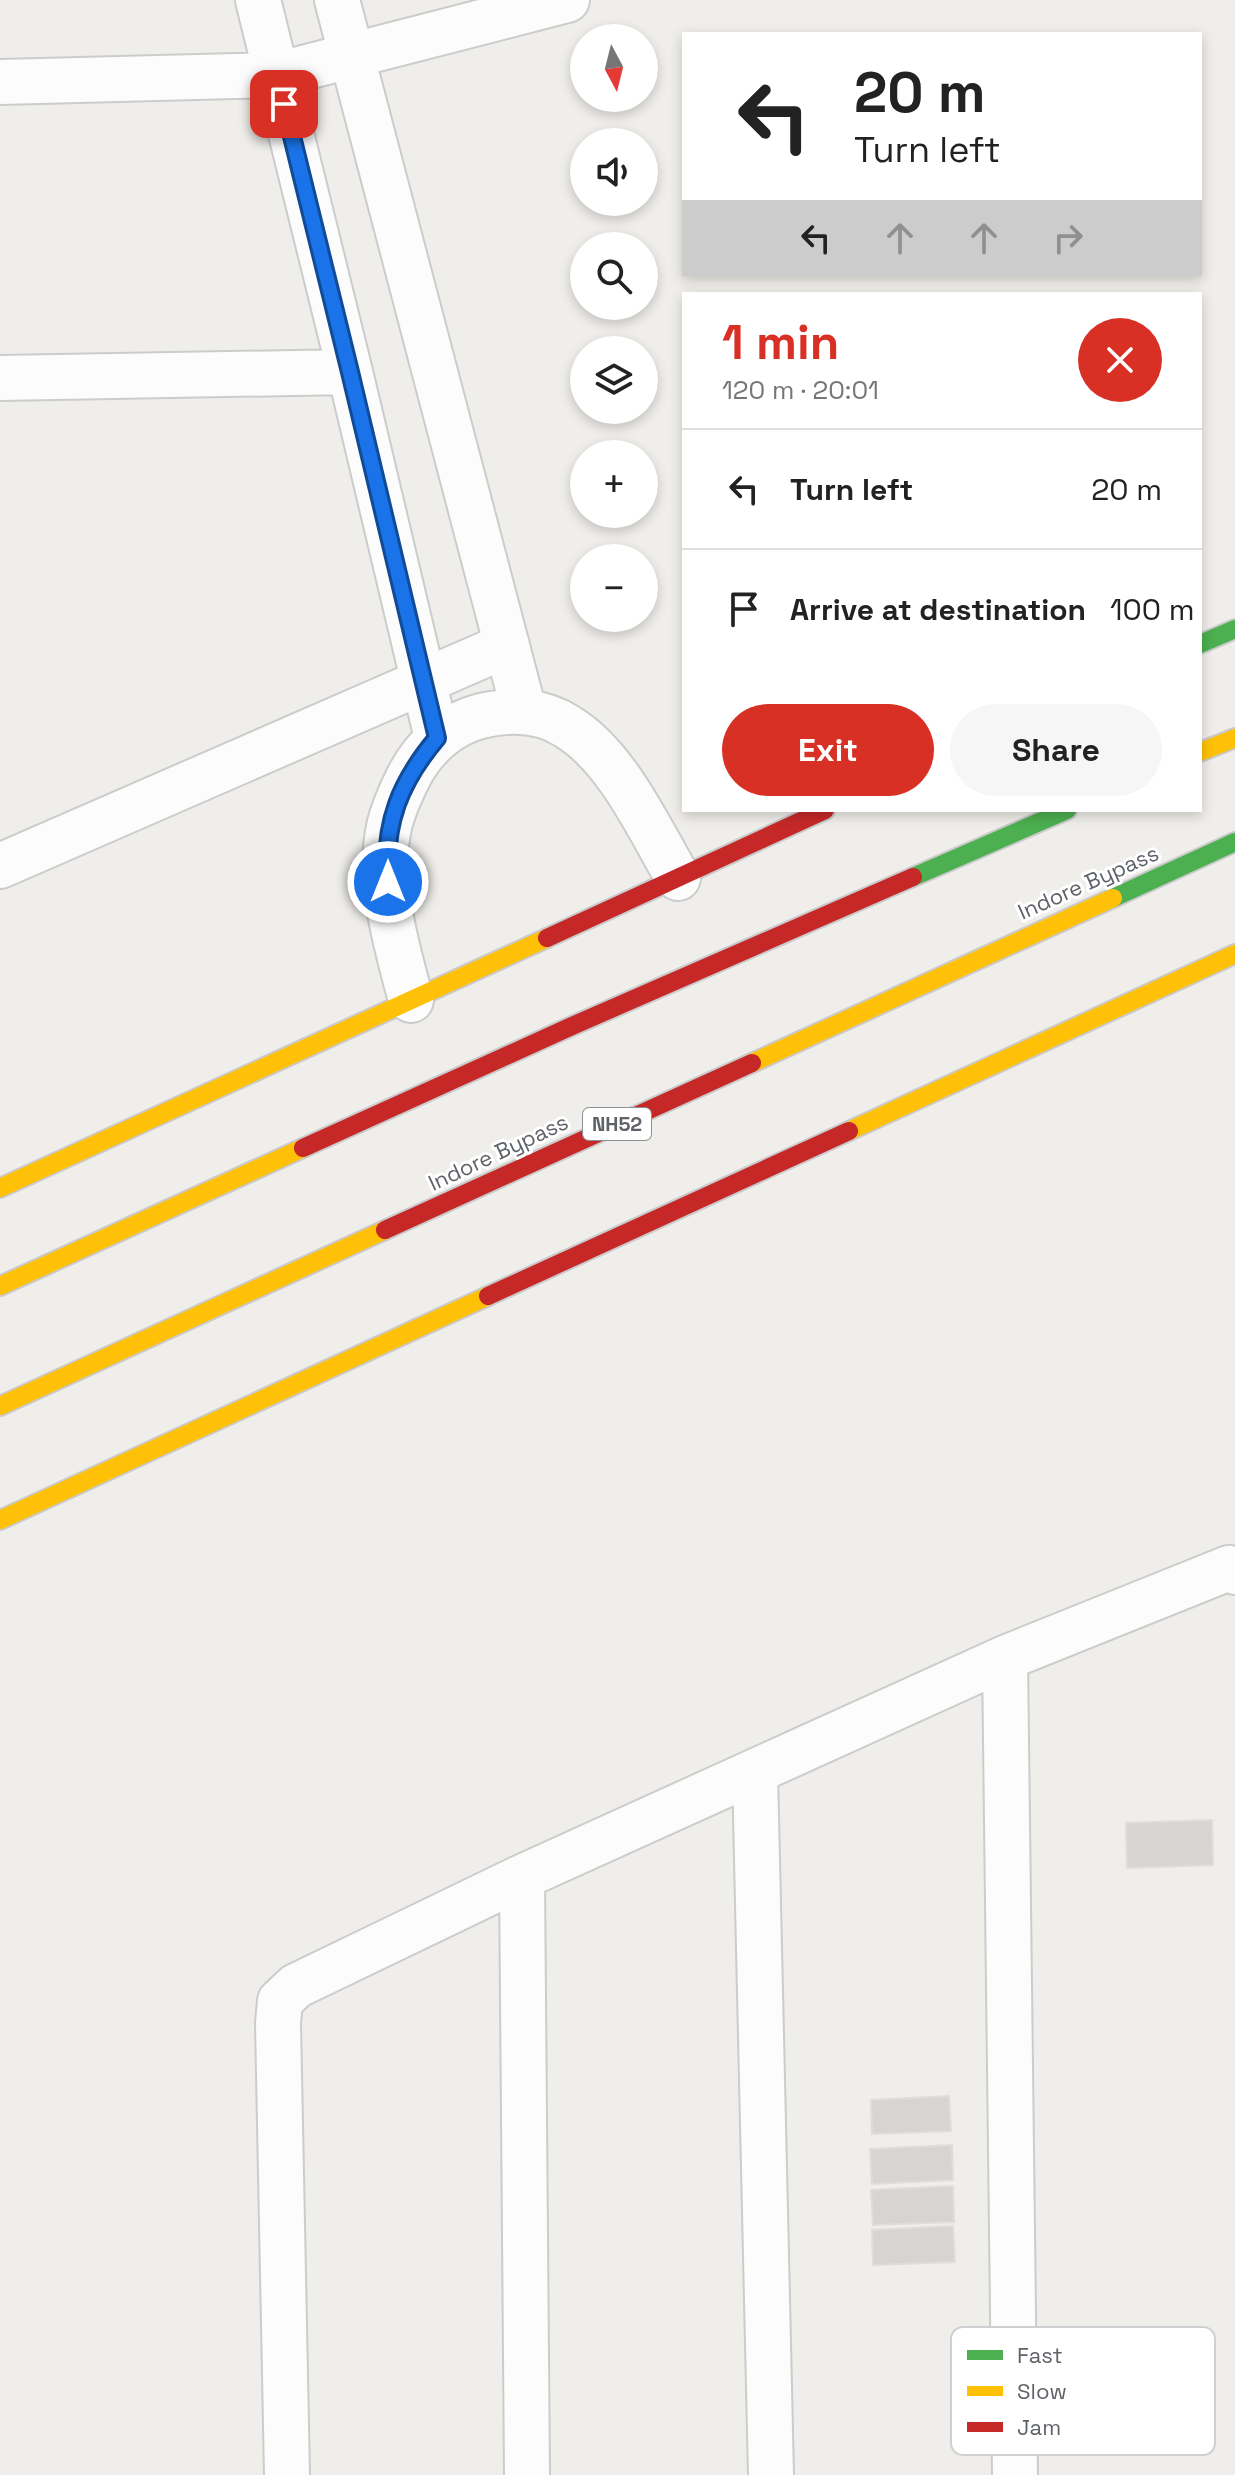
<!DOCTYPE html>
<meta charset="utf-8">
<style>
body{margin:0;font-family:"Space Grotesk",sans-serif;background:#f6f6f6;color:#222;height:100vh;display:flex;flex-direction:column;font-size:30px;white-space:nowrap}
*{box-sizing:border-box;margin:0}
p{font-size:26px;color:#767676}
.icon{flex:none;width:44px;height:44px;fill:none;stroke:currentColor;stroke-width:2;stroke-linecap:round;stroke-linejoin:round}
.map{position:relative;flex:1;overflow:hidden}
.drawer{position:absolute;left:682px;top:292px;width:520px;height:520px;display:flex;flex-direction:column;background:#fff;border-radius:0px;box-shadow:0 4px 12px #0003}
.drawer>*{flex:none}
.guide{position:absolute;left:682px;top:32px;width:520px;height:244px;border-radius:0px;box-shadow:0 4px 12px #0003;background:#fff;color:#222;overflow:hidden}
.needle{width:52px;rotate:173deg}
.tools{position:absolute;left:570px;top:24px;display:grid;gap:16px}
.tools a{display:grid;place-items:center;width:88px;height:88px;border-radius:50%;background:#fff;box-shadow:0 4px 12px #0003;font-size:40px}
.pin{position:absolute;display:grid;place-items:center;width:68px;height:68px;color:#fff;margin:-34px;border-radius:16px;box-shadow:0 4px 12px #0006}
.me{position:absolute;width:88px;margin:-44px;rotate:0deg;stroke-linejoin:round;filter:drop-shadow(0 0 6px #0008)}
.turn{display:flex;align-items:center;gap:28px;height:168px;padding:0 40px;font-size:36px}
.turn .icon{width:104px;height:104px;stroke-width:2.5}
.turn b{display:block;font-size:56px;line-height:68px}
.lanes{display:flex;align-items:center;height:76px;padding:0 40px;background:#0003;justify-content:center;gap:40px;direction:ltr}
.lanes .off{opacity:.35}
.round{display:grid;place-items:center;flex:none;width:84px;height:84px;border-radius:42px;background:#f6f6f6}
.summary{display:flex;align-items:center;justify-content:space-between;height:136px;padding:0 40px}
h1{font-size:48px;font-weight:600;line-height:60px;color:#d93025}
.button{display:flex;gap:16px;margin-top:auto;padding:16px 40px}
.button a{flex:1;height:92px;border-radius:48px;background:#d93025;color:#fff;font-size:32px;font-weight:600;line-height:92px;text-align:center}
.button a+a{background:#f6f6f6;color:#222}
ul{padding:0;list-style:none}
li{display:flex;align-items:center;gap:24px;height:120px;padding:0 40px;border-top:2px solid #e0e0e0}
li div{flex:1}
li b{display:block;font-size:30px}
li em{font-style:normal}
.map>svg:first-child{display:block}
.building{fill:#d6d5d3;stroke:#deddd9;stroke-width:2}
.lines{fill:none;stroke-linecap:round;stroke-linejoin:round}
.street-casing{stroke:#cbcccc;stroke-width:48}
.fast-casing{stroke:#cacacb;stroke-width:22}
.slow-casing{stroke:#cacacb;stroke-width:22}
.jam-casing{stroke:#cacacb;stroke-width:22}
.street{stroke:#fdfcfc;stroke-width:44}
.fast{stroke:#4caf50;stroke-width:18}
.slow{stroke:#ffc107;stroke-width:18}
.jam{stroke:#c62828;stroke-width:18}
.route-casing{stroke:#114b97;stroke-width:20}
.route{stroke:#1a73e8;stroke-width:14}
.labels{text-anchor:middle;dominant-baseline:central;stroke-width:6;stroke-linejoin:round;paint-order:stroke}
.shield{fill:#fff;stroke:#8f9295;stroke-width:2}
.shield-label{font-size:20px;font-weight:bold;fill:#5f6368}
.street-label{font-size:22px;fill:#5f6368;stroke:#fff}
.key{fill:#fff;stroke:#cfd0d2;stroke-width:2}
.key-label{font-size:22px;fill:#5f6368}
</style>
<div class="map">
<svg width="1235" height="2475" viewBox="0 0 1235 2475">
<rect width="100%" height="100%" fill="#efeeea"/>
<path class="building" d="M 1212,1820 L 1213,1865 L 1127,1868 L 1126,1823 Z
M 949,2096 L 951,2131 L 872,2134 L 871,2100 Z
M 952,2145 L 953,2180 L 872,2184 L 870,2149 Z
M 953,2186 L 954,2222 L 873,2225 L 871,2190 Z
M 953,2226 L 955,2262 L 873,2265 L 872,2230 Z"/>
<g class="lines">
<g class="street-casing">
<path id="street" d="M 258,0 L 350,372 L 437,738
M 337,0 L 524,711
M 0,82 L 276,75 L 567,0
M 0,378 L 350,372
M 0,866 L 507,645
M 411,1000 C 397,948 377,881 389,827 C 393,809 401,792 409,776 C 424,747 449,724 481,716 C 510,709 542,710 568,727 C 617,757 650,830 678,878
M 1005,1658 L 1015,2475
M 755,1772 L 771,2475
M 522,1877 L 527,2475
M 287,2475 L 278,2023 L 280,2001 L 296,1986 L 522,1877 L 1005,1658 L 1229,1568 L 1235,1572"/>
</g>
<g class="fast-casing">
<path id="fast" d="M 1200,644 L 1235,629
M 913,877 L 1067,810
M 1113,898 L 1235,842"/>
</g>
<g class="slow-casing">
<path id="slow" d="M 1200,752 L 1235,738
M 752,1063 L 1113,898
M 849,1131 L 1235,954
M 0,1188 L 547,938
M 0,1286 L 303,1148
M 0,1406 L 385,1230
M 0,1520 L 488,1296"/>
</g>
<g class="jam-casing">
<path id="jam" d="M 547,938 L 825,810
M 303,1148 L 572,1026 L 913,877
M 385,1230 L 752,1063
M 488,1296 L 849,1131"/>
</g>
<use href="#street" class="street"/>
<use href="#fast" class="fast"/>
<use href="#slow" class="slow"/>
<use href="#jam" class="jam"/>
</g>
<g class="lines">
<g class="route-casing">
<path id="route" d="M 284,104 L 350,372 L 437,738 C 400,782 383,824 388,882"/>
</g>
<use href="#route" class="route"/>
</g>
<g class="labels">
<rect class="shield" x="583" y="1108" width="68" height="32" rx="6"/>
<g class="shield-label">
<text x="617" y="1124">NH52</text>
</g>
<g class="street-label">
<text transform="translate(1088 882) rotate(-24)">Indore Bypass</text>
<text transform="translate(498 1152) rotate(-25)">Indore Bypass</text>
</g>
</g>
<rect x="951" y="2327" width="264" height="128" rx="12" class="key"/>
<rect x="967" y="2350" width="36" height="10" fill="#4caf50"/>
<rect x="967" y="2386" width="36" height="10" fill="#ffc107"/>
<rect x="967" y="2422" width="36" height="10" fill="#c62828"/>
<g class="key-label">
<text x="1017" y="2363">Fast</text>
<text x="1017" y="2399">Slow</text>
<text x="1017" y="2435">Jam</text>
</g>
</svg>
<div class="tools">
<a><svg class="needle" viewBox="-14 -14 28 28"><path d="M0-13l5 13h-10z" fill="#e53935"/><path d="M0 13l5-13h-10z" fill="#767676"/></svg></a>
<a><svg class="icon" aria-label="sound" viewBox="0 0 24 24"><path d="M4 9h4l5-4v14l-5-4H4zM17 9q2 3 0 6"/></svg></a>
<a><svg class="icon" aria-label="search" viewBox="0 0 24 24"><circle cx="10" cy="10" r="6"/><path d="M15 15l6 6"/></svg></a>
<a><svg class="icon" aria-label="layers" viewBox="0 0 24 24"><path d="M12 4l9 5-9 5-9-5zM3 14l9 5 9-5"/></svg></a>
<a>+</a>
<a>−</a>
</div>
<div class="pin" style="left:284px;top:104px;background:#d93025"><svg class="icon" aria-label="arrive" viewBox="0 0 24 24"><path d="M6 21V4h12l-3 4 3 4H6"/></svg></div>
<svg class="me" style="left:388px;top:882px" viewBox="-20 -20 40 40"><circle r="17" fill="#1a73e8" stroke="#fff" stroke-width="3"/><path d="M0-11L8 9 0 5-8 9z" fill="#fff"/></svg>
<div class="guide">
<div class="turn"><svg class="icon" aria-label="left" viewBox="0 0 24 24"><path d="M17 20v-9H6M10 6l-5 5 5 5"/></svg><div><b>20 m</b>Turn left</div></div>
<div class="lanes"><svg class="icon" aria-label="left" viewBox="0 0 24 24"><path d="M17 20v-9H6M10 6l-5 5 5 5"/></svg><svg class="icon off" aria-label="ahead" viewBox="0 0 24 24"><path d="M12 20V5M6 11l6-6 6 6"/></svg><svg class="icon off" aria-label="ahead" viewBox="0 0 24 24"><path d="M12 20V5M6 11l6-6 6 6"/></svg><svg class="icon off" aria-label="right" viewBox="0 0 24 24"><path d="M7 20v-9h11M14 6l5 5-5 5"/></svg></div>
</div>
<section class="drawer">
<div class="summary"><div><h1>1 min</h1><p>120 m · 20:01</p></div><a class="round" style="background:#d93025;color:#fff"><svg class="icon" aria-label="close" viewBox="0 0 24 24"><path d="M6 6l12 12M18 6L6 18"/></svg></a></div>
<ul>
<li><svg class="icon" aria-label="left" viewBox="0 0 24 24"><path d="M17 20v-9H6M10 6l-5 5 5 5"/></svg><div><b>Turn left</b></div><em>20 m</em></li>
<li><svg class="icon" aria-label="arrive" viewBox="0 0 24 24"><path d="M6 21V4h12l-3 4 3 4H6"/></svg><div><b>Arrive at destination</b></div><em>100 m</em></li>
</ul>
<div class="button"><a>Exit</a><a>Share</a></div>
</section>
</div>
